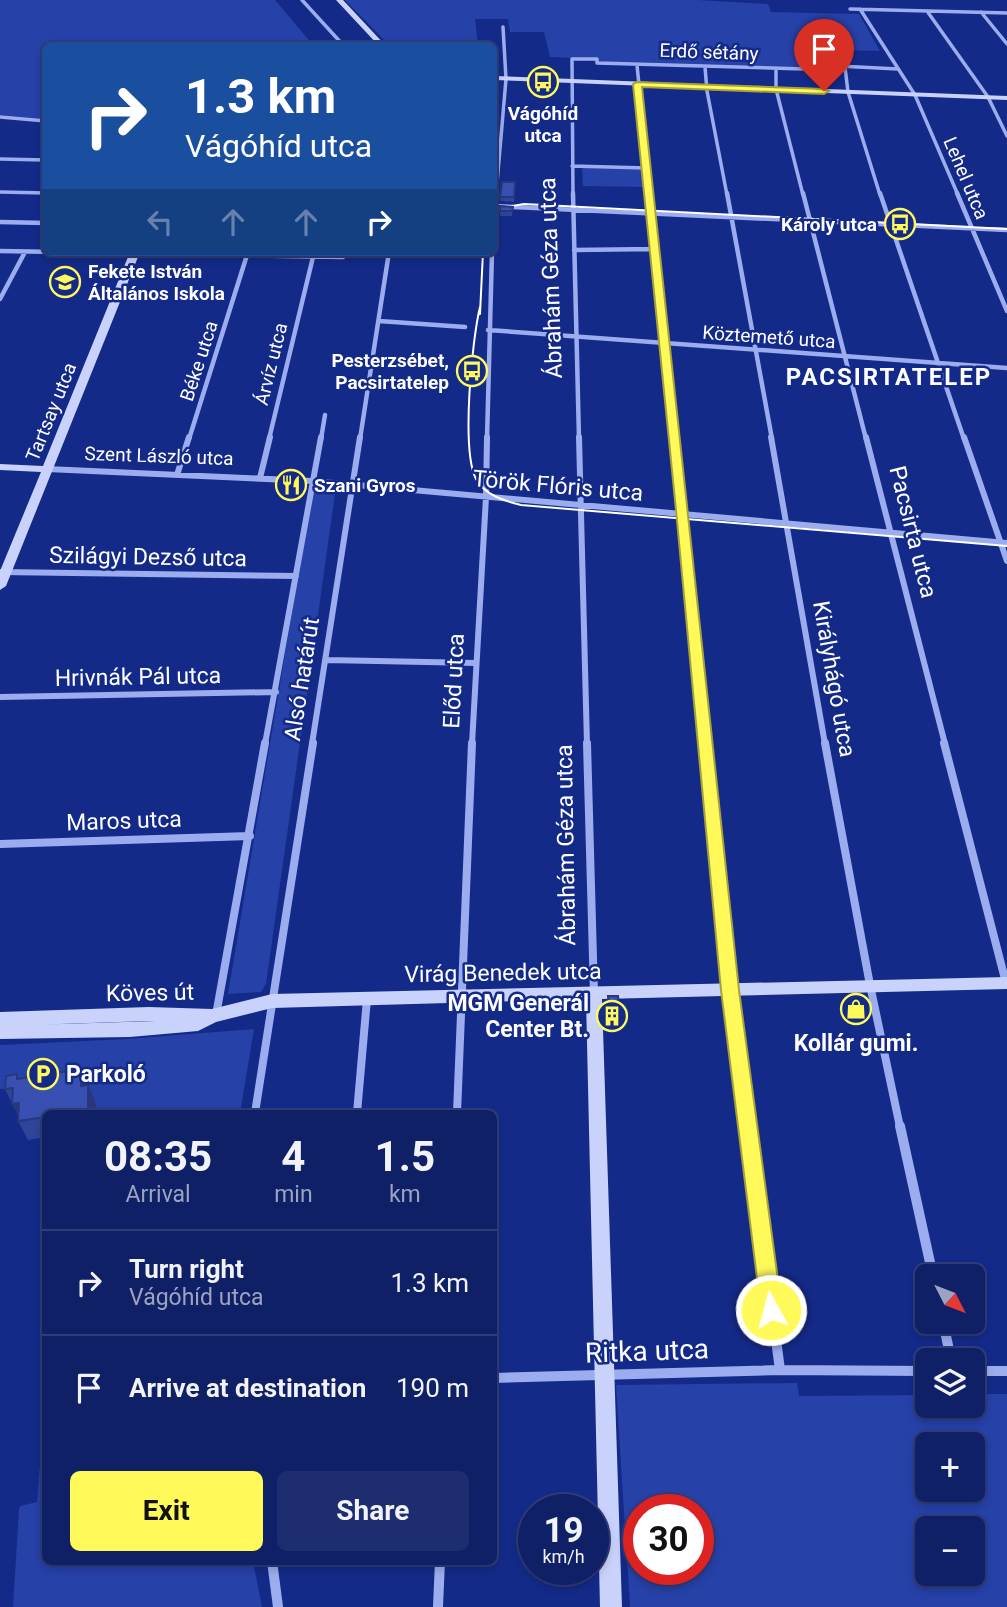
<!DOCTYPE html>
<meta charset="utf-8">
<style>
body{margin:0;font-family:Roboto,sans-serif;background:#1d2d70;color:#f1f3f6;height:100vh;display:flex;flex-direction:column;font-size:26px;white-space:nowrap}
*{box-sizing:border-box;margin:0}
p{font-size:23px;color:#9ba3c0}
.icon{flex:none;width:38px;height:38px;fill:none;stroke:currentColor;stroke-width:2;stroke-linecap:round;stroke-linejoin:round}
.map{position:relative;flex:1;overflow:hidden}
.side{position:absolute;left:42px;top:1110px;width:455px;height:455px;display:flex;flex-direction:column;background:#0f2067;border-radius:10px;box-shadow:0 4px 10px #0003,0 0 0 2px #2f3e7b}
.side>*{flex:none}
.top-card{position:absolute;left:42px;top:42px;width:455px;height:214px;border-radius:10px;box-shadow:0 4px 10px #0003,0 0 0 2px #2f3e7b;background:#1a4fa0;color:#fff;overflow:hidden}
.needle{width:46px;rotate:132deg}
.tools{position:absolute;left:915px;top:1264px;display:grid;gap:14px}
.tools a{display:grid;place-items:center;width:70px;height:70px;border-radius:10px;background:#0f2067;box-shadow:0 4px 10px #0003,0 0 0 2px #2f3e7b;font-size:35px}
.speed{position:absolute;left:518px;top:1494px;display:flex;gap:14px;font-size:35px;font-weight:700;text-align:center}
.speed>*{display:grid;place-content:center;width:91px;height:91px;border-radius:50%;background:#0f2067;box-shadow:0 4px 10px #0003,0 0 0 2px #2f3e7b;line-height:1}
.speed small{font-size:18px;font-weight:400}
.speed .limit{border:10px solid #d22;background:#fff;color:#111}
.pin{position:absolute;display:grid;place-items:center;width:60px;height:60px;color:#fff;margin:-72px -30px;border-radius:50% 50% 50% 0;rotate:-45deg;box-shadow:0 0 7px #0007}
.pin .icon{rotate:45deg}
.me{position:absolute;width:77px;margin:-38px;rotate:353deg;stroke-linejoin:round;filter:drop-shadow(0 0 5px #0008)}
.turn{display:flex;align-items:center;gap:24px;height:147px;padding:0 28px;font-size:32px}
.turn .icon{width:91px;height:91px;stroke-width:2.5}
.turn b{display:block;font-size:49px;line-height:60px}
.lanes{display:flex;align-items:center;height:66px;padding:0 28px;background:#0003;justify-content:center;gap:35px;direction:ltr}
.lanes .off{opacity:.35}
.eta{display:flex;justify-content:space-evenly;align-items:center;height:119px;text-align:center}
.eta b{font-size:42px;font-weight:700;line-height:49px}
.cta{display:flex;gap:14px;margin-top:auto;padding:14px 28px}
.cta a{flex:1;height:80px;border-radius:10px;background:#fff95a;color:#111;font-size:28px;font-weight:700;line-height:80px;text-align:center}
.cta a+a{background:#1d2d70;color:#f1f3f6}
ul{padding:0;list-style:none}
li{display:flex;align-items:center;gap:21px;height:105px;padding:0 28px;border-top:2px solid #2f3e7b}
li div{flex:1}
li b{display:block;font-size:26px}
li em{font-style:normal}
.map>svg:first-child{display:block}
.green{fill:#2641a8;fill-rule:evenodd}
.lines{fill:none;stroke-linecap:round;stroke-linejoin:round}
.street-far4{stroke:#9cadef;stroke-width:3.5}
.street-far3{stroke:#9cadef;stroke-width:4.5}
.street-far2{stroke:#9cadef;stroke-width:6}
.street-far1{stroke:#9cadef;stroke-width:8}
.street{stroke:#9cadef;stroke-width:10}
.secondary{fill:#c9d2fb;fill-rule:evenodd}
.tram{stroke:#fff;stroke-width:2}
.wall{fill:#304599}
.shaded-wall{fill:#27387d}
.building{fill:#3850b2;stroke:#27387d;stroke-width:2}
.route{fill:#fff95a;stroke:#a6a23a;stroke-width:2}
.labels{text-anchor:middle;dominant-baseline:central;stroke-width:5;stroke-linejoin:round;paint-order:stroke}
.far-street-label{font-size:19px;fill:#fff;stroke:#142a89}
.far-poi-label{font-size:19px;font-weight:bold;fill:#fff;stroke:#142a89;text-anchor:end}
.street-label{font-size:23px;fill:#fff;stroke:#142a89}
.poi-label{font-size:23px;font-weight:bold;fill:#fff;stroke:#142a89;text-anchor:end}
.far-district-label{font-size:24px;font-weight:bold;letter-spacing:2px;fill:#fff;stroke:#142a89}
.near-street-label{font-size:28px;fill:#fff;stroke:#142a89}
</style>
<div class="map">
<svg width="1007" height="1607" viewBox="0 0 1007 1607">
<rect width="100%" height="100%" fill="#142a89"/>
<path class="green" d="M 0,0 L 275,0 L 313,45 L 46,46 L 45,119 L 0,115 Z
M 345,0 L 698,0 L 768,4 L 771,12 L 859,14 L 880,51 L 834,50 L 838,70 L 597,63 L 597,59 L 550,57 L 544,32 L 510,32 L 508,19 L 475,19 L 478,45 L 389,45 Z
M 582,167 L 642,168 L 644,187 L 583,186 Z
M 318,490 L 335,494 L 266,984 L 261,992 L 228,994 L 312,493 Z
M 254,1029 L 240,1113 L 96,1113 L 26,1089 L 0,1089 L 0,1045 L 127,1039 Z
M 797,1383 L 799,1396 L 927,1395 L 928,1405 L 973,1405 L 973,1394 L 1007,1394 L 1007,1607 L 630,1607 L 616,1385 ZM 928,1444 L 973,1444 L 973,1489 L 928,1489 ZM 698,1510 L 698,1570 L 639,1570 L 639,1510 ZM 928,1528 L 973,1528 L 973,1573 L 928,1573 Z
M 45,1402 L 46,1561 L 253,1561 L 262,1607 L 13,1607 L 19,1510 L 20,1506 L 37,1502 Z"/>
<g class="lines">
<path class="street-far4" d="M 302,0 L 344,46
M 850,9 L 1007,13
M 860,9 L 915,95 L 958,195
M 927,11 L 988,97 L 1007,136
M 981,12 L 1007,44
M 637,65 L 650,195
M 705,67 L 707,91 L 727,195
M 845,67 L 848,92 L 880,195
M 776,68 L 776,89 L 803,195
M 0,117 L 46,121
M 0,159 L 46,160
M 572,166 L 647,168
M 0,192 L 46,193
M 496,195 L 506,79 L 503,27
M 573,195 L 572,59 L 597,59 L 597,63 L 838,70 L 838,66 L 898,69"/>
<path class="street-far3" d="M 573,193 L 579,439
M 650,193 L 675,439
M 727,193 L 772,439
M 803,193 L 866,439
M 880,193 L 964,439
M 957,193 L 1007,311
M 494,206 L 1007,230
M 494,221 L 496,193
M 0,222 L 46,223
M 574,250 L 655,249
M 0,251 L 343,257 L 344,252
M 0,299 L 25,252
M 379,321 L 465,327
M 488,330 L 1007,368
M 189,439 L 247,255
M 269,439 L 313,257
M 321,439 L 325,415
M 360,439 L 389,252
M 487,439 L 492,252"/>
<path class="street-far2" d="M 579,437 L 587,744
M 674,437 L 705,744
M 771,437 L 825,744
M 866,437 L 945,744
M 964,437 L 1007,561
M 47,469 L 312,481 L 1007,543
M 177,475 L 189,437
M 260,478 L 270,437
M 0,572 L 296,576
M 327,660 L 475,663
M 0,697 L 276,692
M 265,744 L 321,437
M 312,744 L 360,437
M 472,744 L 486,497 L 487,437"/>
<path class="street-far1" d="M 587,743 L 594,994
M 705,743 L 730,990 L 748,1127
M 825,743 L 870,985 L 900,1127
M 944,743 L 1006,983
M 0,844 L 250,836
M 216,1015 L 265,743
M 255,1113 L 313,743
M 357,1113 L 367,999
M 457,1113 L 472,743"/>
<path class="street" d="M 748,1126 L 780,1370
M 900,1126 L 933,1276
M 943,1321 L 951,1360
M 973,1371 L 1007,1371
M 494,1378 L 780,1370 L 928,1371
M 272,1561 L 278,1607
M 438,1607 L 440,1561"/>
<path class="secondary" d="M 336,0 L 343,0 L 386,46 L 379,46 Z
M 494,76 L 1007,96 L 1007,100 L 494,80 Z
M 130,252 L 140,252 L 6,586 L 0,590 L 0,571 L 41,472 L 0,470 L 0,464 L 43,466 Z
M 1007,977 L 1007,989 L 602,999 L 622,1607 L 600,1607 L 586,999 L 272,1008 L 216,1022 L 198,1031 L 130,1037 L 0,1039 L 0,1012 L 149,1007 L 212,1009 L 272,994 ZM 156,1021 L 30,1025 L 149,1021 Z"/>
<path class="tram" d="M 494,209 L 524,204 L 1007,229
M 480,307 C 472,340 461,450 476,479 C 485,495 504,501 521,505 L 1007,546
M 480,314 L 483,252"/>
</g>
<path class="wall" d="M 515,182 L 514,202 L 500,201 L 500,197 Z
M 500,206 L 512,211 L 512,216 L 500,216 Z
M 608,996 L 619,1006 L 618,1021 L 607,1022 L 606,1011 Z
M 82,1069 L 96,1104 L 96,1113 L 46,1113 L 46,1137 L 28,1140 L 18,1121 L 19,1117 L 5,1089 L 20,1079 Z"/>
<path class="shaded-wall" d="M 82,1069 L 96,1104 L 96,1113 L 88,1113 L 81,1086 Z
M 19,1103 L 21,1121 L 12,1104 Z"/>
<path class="building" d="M 502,182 L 515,182 L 514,197 L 500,197 Z
M 500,206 L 513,207 L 512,211 L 500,211 Z
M 608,996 L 618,996 L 619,1006 L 609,1006 Z
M 82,1069 L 81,1086 L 88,1085 L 88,1113 L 46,1113 L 46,1117 L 18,1121 L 19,1103 L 12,1104 L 13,1088 L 5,1089 L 6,1076 L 17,1074 L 17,1079 Z"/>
<path class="route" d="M 637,82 L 824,89 L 829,91 L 824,94 L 642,87 L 739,990 L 782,1310 L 779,1317 L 771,1320 L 764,1317 L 761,1310 L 721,990 L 676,510 L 633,84 Z"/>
<defs>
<g id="bus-ring" transform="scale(1.575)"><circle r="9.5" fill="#142a89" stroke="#fff95a" stroke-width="1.5"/><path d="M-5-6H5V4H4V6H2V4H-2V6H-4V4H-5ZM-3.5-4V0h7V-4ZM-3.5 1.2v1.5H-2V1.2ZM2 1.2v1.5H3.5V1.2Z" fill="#fff95a"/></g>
<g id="school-ring" transform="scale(1.575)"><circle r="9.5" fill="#142a89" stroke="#fff95a" stroke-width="1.5"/><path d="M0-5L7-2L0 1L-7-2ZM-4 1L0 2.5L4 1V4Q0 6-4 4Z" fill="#fff95a"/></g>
<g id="restaurant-ring" transform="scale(1.575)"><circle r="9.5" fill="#142a89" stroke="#fff95a" stroke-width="1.5"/><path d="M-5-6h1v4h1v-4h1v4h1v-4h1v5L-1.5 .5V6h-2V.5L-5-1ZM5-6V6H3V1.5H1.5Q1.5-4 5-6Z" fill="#fff95a"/></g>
<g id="shop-ring" transform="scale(1.575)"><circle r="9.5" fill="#142a89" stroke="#fff95a" stroke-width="1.5"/><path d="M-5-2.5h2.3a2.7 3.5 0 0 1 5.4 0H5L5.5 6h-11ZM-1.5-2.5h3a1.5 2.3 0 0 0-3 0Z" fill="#fff95a"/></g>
<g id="building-ring" transform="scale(1.575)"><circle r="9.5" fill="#142a89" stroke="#fff95a" stroke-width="1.5"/><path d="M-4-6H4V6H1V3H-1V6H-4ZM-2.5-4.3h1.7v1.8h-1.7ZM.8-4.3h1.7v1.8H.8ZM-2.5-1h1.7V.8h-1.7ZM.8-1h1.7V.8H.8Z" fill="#fff95a"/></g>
<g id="parking-ring" transform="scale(1.575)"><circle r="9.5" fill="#142a89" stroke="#fff95a" stroke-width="1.5"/><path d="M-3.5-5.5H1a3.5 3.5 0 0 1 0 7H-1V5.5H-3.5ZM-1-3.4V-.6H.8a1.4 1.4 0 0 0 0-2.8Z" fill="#fff95a"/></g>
</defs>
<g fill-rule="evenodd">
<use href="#bus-ring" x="543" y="82"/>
<use href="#bus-ring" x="900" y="224"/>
<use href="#school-ring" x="65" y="282"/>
<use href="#bus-ring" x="472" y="371"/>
<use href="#restaurant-ring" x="291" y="485"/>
<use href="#shop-ring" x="856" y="1009"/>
<use href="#building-ring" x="612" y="1016"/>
<use href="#parking-ring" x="43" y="1074"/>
</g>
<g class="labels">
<g class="far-street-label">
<text transform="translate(709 52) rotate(2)">Erdő sétány</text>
<text transform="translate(966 178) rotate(67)">Lehel utca</text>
<text transform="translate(769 337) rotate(4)">Köztemető utca</text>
<text transform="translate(199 361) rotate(-72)">Béke utca</text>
<text transform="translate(271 364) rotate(-76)">Árvíz utca</text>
<text transform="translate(51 412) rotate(-68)">Tartsay utca</text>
<text transform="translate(159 456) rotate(2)">Szent László utca</text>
</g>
<g class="far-poi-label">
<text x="543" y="113" text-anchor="middle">Vágóhíd<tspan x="543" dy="22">utca</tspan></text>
<text x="877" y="224">Károly utca</text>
<text x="88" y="271" text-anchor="start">Fekete István<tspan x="88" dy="22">Általános Iskola</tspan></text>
<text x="449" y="360">Pesterzsébet,<tspan x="449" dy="22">Pacsirtatelep</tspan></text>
<text x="314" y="485" text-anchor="start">Szani Gyros</text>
</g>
<g class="street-label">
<text transform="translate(551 278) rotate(-92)">Ábrahám Géza utca</text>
<text transform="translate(558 486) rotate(5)">Török Flóris utca</text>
<text transform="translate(913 532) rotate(76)">Pacsirta utca</text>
<text transform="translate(148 557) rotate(1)">Szilágyi Dezső utca</text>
<text transform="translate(138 677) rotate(-1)">Hrivnák Pál utca</text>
<text transform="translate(302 679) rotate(-81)">Alsó határút</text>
<text transform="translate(834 679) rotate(80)">Királyhágó utca</text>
<text transform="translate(454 681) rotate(-87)">Előd utca</text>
<text transform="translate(124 821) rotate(-2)">Maros utca</text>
<text transform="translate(566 845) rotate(-91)">Ábrahám Géza utca</text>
<text transform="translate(503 973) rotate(-1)">Virág Benedek utca</text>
<text transform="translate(150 993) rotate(-1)">Köves út</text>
</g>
<g class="poi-label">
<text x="589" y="1003">MGM Generál<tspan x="589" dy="26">Center Bt.</tspan></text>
<text x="856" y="1043" text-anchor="middle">Kollár gumi.</text>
<text x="66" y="1074" text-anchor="start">Parkoló</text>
</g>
<g class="far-district-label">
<text x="889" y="377">PACSIRTATELEP</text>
</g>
<g class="near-street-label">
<text transform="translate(647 1351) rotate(-2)">Ritka utca</text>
</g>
</g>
</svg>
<div class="tools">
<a><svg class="needle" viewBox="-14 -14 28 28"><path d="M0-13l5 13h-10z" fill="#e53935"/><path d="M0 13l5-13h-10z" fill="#9ba3c0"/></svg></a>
<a><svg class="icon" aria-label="layers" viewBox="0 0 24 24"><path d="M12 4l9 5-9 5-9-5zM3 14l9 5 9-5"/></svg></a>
<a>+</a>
<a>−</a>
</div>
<div class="speed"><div>19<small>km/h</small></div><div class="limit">30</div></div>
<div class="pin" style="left:824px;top:91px;background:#d93025"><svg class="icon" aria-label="arrive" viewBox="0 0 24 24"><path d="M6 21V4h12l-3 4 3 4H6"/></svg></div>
<svg class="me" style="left:771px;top:1310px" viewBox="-20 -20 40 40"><circle r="17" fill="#fff95a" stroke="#fff" stroke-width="3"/><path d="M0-11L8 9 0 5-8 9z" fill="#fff"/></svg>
<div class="top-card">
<div class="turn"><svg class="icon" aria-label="right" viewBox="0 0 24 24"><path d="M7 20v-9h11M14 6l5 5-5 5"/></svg><div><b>1.3 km</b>Vágóhíd utca</div></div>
<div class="lanes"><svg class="icon off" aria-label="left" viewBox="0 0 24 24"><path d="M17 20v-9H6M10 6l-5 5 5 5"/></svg><svg class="icon off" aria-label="ahead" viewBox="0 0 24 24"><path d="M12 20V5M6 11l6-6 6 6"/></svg><svg class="icon off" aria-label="ahead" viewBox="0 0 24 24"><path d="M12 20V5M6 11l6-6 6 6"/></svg><svg class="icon" aria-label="right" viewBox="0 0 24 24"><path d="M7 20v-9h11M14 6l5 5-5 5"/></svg></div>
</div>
<section class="side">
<div class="eta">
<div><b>08:35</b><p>Arrival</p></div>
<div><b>4</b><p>min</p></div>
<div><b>1.5</b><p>km</p></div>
</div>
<ul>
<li><svg class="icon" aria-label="right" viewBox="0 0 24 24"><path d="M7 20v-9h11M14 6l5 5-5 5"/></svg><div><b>Turn right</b><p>Vágóhíd utca</p></div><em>1.3 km</em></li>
<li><svg class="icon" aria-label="arrive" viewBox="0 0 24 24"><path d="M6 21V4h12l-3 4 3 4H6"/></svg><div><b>Arrive at destination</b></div><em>190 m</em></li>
</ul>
<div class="cta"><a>Exit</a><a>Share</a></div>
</section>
</div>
